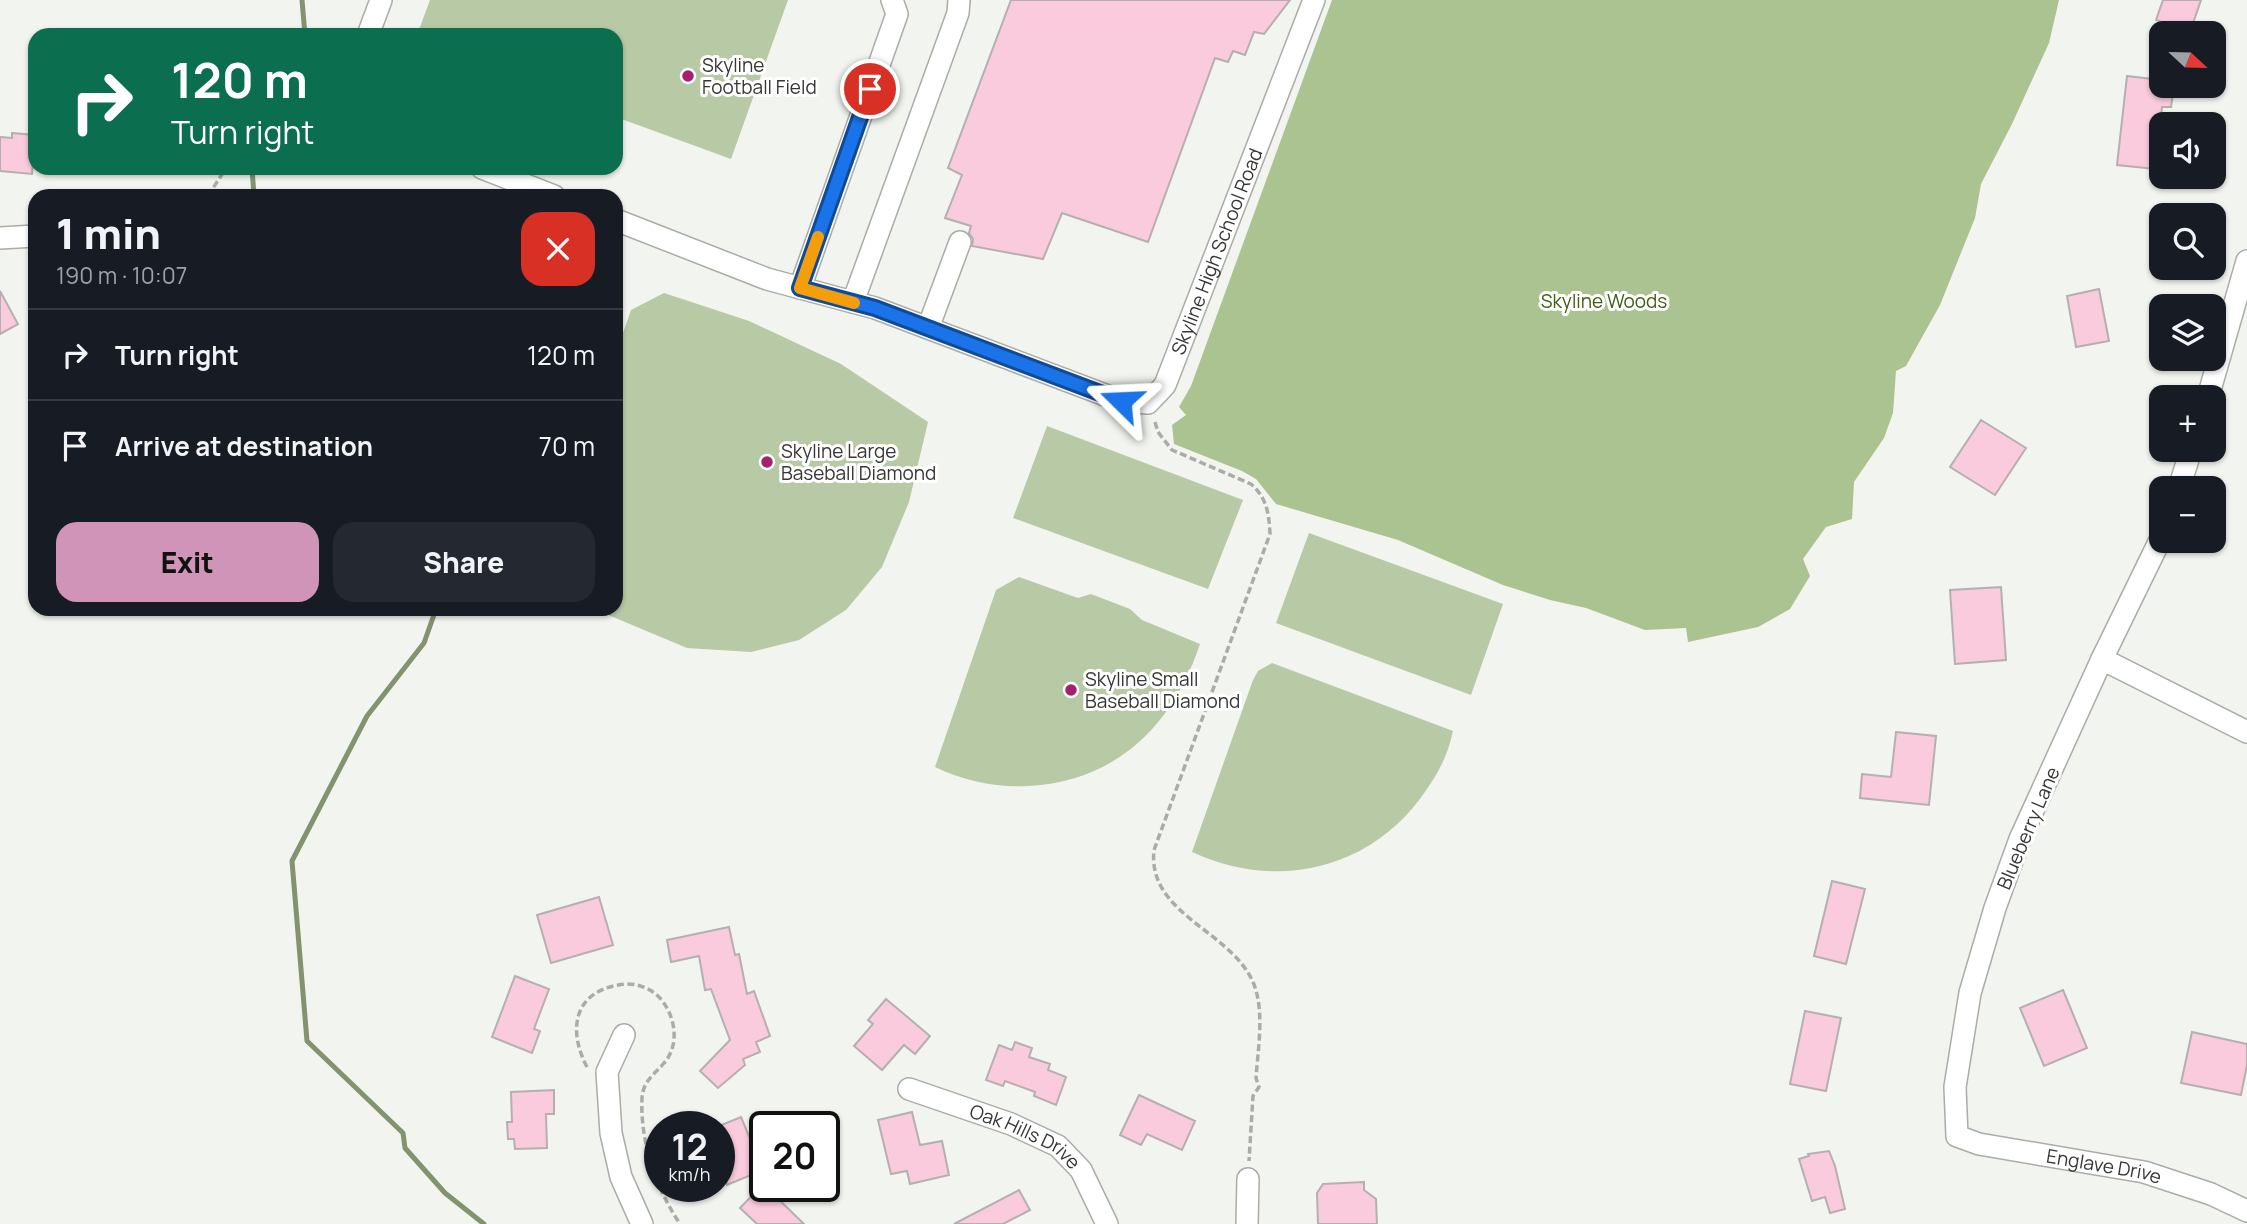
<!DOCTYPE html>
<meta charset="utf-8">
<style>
body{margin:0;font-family:Manrope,sans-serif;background:#242831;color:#f1f3f6;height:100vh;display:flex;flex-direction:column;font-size:26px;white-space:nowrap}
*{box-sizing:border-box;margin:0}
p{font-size:23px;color:#9ea1a6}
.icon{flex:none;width:38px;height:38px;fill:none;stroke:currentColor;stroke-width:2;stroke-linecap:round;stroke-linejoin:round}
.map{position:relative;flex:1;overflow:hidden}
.drawer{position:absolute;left:28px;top:189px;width:595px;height:427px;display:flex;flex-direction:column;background:#171b24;border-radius:21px;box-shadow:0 2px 5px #0004}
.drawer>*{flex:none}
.top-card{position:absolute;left:28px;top:28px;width:595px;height:147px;border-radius:21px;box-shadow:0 2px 5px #0004;background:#0b6e4f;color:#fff;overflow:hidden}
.needle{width:46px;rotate:112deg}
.controls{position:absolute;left:2149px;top:21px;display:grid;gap:14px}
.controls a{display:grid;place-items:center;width:77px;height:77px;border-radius:14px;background:#171b24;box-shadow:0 2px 5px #0004;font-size:35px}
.speed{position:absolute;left:644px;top:1111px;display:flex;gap:14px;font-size:35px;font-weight:700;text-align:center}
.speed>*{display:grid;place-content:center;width:91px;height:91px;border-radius:50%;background:#171b24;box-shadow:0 2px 5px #0004;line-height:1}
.speed small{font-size:18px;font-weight:400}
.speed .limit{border:4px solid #111;border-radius:10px;background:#fff;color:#111}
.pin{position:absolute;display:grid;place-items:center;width:60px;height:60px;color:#fff;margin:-30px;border:4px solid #fff;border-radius:50%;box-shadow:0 2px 7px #0007}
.me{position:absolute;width:77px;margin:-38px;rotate:291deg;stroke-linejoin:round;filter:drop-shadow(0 0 5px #0008)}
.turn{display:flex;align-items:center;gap:24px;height:147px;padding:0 28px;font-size:32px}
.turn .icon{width:91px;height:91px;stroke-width:2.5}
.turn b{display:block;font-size:49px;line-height:60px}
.round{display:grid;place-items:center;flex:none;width:74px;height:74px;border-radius:21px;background:#242831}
.head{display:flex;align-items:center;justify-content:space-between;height:119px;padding:0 28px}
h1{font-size:42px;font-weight:800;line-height:52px}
.action{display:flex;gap:14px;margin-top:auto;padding:14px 28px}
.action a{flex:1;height:80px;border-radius:21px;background:#cf94b7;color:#111;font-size:28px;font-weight:800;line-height:80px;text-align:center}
.action a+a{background:#242831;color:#f1f3f6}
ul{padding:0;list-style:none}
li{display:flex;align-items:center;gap:21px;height:91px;padding:0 28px;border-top:2px solid #363941}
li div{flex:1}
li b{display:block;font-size:26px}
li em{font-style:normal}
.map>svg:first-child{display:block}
.green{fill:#b8c9a6}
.forest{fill:#abc390}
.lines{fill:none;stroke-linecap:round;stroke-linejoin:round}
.stream{stroke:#82936e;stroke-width:5}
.building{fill:#facadd;stroke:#b5afb1;stroke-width:2}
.minor-casing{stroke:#aaaca7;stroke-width:24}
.path{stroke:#aaaca8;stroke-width:3.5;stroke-dasharray:7 3.5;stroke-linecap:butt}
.minor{stroke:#fff;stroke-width:21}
.route-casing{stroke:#114b97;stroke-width:18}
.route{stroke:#1a73e8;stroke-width:12}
.slow{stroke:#f59e0b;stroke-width:12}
.poi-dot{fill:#a6216b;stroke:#fff;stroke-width:2.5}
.labels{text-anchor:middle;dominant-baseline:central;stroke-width:6;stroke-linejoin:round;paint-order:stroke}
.poi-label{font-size:19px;fill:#363735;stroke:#fff;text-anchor:start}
.street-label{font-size:19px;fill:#363735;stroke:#fff}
.park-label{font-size:19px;fill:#425e15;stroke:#fff}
</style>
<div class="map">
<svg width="2247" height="1224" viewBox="0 0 2247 1224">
<rect width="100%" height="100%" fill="#f2f4ef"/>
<path class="green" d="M 430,0 L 788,0 L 731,159 L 616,117 L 616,35 L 417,35 Z
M 664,293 L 749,321 L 841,364 L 928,422 L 909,502 L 882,567 L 846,610 L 799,640 L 751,652 L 687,648 L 594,609 L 616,609 L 616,353 L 631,310 Z
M 1047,426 L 1243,500 L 1208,589 L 1013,518 Z
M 1309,533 L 1503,604 L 1471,695 L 1276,623 Z
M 1019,577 L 1078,598 L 1091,594 L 1130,609 L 1142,620 L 1200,644 C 1173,725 1117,781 1029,786 C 997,788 964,781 935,767 L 996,590 Z
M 1272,663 L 1453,731 C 1448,754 1440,770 1427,789 C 1374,869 1278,892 1192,852 L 1253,680 L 1258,671 Z"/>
<path class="forest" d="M 1332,0 L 2059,0 L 2049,43 L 2012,124 L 1981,184 L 1975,218 L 1940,305 L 1906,366 L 1896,371 L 1893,413 L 1884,438 L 1854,482 L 1852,519 L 1826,527 L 1803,559 L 1810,576 L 1790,609 L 1758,627 L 1688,642 L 1686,628 L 1645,630 L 1586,608 L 1550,600 L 1503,585 L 1398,540 L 1276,504 L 1256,479 L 1242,471 L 1174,444 L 1172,425 L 1186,415 L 1179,407 L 1191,386 Z"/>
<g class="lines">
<path class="stream" d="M 302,0 L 305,35
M 252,168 L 254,196
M 436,609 L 424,643 L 367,716 L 292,861 L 307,1041 L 403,1133 L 405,1148 L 445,1193 L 484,1224"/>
</g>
<path class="building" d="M 1011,0 L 1290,0 L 1264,34 L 1254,32 L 1245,55 L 1233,51 L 1228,62 L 1215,58 L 1148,242 L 1062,213 L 1043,259 L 972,246 L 973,239 L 969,233 L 971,226 L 945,218 L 962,175 L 948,168 Z
M 2163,0 L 2201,0 L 2190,32 L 2156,20 Z
M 2127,76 L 2161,80 L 2161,86 L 2174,86 L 2171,107 L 2162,107 L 2155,169 L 2117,165 Z
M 12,133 L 35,135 L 35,164 L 33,163 L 32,174 L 0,171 L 0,137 L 12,138 Z
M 2099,289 L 2109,341 L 2076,347 L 2067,296 Z
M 0,291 L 18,324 L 0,334 Z
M 1981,420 L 2026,448 L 1995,495 L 1950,467 Z
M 2001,587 L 2006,660 L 1955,664 L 1950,590 Z
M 1896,732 L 1936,736 L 1929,805 L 1860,798 L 1862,774 L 1891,777 Z
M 1832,881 L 1865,889 L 1846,964 L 1814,956 Z
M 599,897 L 613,945 L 551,963 L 537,915 Z
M 729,927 L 735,955 L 739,954 L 747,994 L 754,991 L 770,1036 L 756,1042 L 760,1052 L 743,1059 L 745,1065 L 718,1088 L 700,1071 L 730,1040 L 711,989 L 705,990 L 699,956 L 671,962 L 667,940 Z
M 515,976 L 549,989 L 534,1029 L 540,1031 L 532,1053 L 492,1037 Z
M 2063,990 L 2087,1048 L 2044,1066 L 2020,1008 Z
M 886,999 L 930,1036 L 915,1054 L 904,1045 L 882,1070 L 854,1046 L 873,1024 L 868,1020 Z
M 1805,1011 L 1841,1018 L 1826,1091 L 1790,1084 Z
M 2192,1032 L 2247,1044 L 2247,1065 L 2241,1095 L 2181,1083 Z
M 1015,1042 L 1032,1048 L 1029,1057 L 1050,1064 L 1048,1070 L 1066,1077 L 1056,1105 L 1034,1096 L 1035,1092 L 1005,1081 L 1003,1086 L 986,1080 L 999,1045 L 1012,1050 Z
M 554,1090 L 554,1114 L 546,1114 L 547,1148 L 515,1149 L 514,1139 L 508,1139 L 507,1122 L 512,1122 L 511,1092 Z
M 1139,1095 L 1195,1121 L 1182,1150 L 1147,1134 L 1141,1145 L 1120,1135 Z
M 912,1112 L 920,1145 L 942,1141 L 949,1175 L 910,1184 L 907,1171 L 891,1174 L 878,1120 Z
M 741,1117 L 763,1170 L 727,1185 L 719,1166 L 719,1126 Z
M 1829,1151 L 1835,1166 L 1845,1209 L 1830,1213 L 1825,1197 L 1812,1201 L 1799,1159 L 1809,1156 L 1808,1154 Z
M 1364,1182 L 1364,1190 L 1376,1199 L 1377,1224 L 1318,1224 L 1317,1193 L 1323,1184 Z
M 763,1184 L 765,1186 L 804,1224 L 757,1224 L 740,1208 Z
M 1019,1190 L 1030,1210 L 1003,1224 L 954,1224 Z"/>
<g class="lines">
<g class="minor-casing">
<g id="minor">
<path d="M 368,35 L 381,0"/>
<path d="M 482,168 L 554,196"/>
<path id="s1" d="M 616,220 L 767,279 L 875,308 L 1121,401 L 1148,403 L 1165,385 L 1314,0"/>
<path d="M 0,238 L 35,236"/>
<path d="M 800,288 L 897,14 L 892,0"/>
<path d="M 853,302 L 958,13 L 959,0"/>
<path d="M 928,328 L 960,242"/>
<path d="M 2208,397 L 2247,261"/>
<path d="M 2179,488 L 2191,450"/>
<path id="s2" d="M 2161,538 L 2102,659 L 2020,839 L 1995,908 L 1970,993 L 1955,1087 L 1957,1136 L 1979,1144 L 2144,1172 L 2211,1194 L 2247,1211"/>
<path d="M 2102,659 L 2247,732"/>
<path d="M 624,1035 L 607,1072 L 611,1133 L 621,1177 L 642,1224"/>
<path id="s3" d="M 909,1089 L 1011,1124 L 1058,1146 L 1081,1170 L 1107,1224"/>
<path d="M 1247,1224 L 1248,1179"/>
</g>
</g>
<path class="path" d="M 208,196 L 226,168
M 1155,422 L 1158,432 L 1172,450 L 1251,484 C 1267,498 1269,514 1270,534 L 1154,850 C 1147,914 1230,930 1253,982 C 1265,1010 1258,1048 1256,1078 L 1259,1087 L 1253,1096 L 1249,1161
M 587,1067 C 568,1031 573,993 618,985 C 632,982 647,986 658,996 C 675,1013 681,1044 664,1063 C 654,1075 643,1081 642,1098 C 640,1142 656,1188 680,1224"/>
<use href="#minor" class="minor"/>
</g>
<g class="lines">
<g class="route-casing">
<path id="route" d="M 870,89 L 800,288 L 875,308 L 1121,401"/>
</g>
<use href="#route" class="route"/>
<path class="slow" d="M 818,237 L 800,288 L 854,303"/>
</g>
<g class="poi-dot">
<circle cx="688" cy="76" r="7"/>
<circle cx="767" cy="462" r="7"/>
<circle cx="1071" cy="690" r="7"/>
</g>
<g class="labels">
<g class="poi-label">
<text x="702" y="65">Skyline<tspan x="702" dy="22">Football Field</tspan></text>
<text x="781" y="451">Skyline Large<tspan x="781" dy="22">Baseball Diamond</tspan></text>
<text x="1085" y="679">Skyline Small<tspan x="1085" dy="22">Baseball Diamond</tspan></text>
</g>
<g class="street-label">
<text stroke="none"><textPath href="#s1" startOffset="732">Skyline High School Road</textPath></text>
<text transform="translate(2028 828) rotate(-67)">Blueberry Lane</text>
<text stroke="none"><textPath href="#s3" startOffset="126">Oak Hills Drive</textPath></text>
<text stroke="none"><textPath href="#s2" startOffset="789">Englave Drive</textPath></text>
</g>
<g class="park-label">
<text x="1604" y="301">Skyline Woods</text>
</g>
</g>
</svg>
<div class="controls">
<a><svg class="needle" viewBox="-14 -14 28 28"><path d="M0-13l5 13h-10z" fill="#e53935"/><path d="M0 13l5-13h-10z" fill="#9ea1a6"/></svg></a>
<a><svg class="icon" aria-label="sound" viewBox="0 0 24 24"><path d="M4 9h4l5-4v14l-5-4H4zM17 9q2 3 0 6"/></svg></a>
<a><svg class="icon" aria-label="search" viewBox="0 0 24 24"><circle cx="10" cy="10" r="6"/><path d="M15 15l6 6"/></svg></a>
<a><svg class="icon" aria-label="layers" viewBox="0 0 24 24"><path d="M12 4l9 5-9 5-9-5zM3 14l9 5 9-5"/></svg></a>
<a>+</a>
<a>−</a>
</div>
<div class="speed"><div>12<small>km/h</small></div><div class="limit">20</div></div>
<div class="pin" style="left:870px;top:89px;background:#d93025"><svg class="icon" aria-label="arrive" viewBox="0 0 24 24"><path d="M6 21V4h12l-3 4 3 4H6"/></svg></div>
<svg class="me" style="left:1121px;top:401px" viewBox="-20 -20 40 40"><path d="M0-17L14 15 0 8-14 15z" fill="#1a73e8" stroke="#fff" stroke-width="4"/></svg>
<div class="top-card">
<div class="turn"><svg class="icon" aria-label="right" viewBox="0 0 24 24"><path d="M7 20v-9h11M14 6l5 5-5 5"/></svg><div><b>120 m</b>Turn right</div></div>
</div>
<section class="drawer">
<div class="head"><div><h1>1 min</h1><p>190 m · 10:07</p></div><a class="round" style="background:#d93025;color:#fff"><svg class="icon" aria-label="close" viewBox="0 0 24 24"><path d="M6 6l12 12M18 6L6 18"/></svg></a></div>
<ul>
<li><svg class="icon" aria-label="right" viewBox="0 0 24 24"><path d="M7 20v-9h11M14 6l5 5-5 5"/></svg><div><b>Turn right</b></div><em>120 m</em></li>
<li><svg class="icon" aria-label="arrive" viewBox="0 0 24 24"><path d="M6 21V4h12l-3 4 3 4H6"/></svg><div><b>Arrive at destination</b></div><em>70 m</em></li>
</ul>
<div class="action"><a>Exit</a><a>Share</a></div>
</section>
</div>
